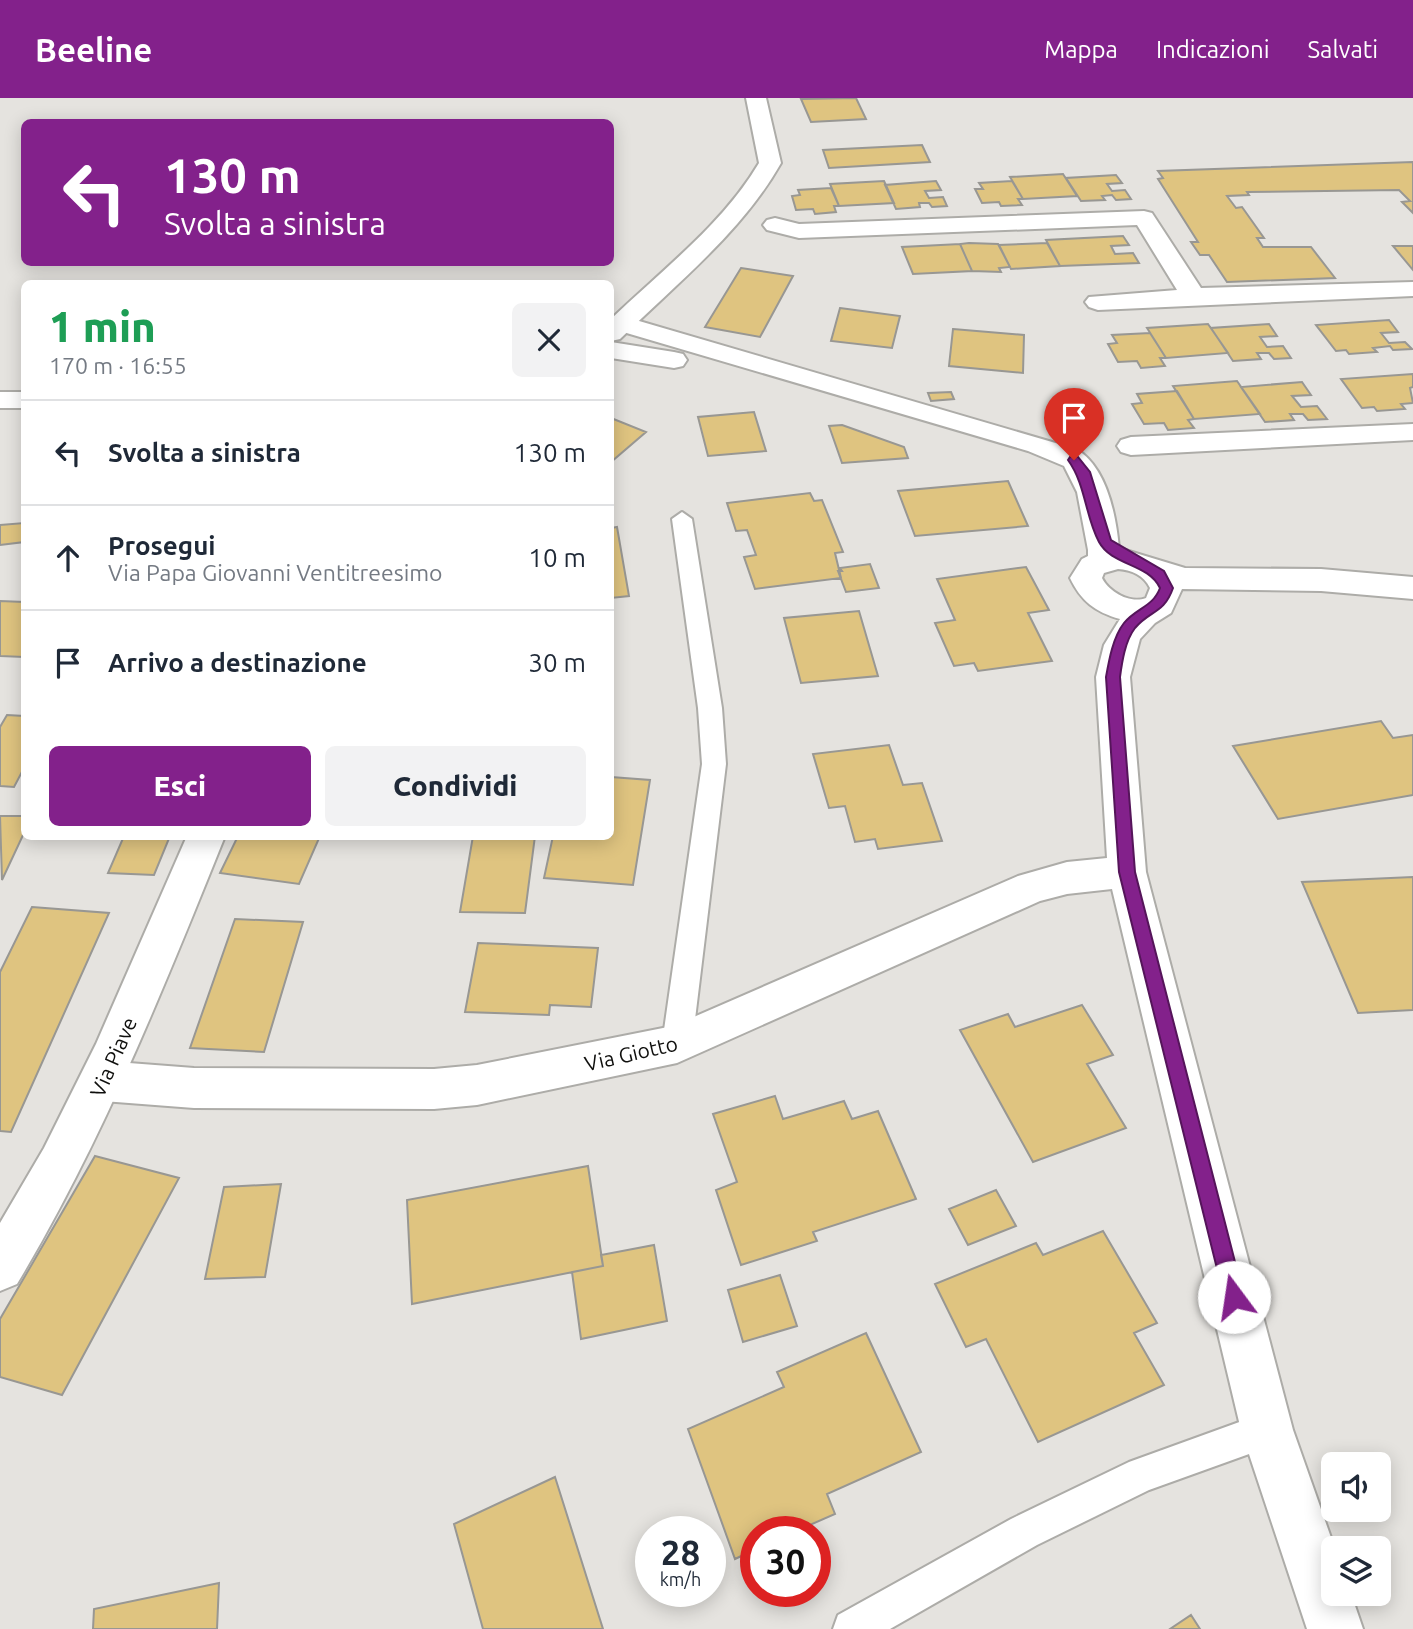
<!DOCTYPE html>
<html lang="it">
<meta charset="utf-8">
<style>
body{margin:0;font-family:Ubuntu,sans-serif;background:#f2f2f3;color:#1f2937;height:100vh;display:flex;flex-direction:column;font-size:26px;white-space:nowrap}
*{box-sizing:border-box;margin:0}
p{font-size:23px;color:#747a83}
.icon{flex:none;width:38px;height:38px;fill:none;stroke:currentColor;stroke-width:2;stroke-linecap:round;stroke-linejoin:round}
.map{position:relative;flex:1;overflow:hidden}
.sheet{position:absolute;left:21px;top:182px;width:593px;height:560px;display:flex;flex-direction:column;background:#fff;border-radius:10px;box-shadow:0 4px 18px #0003}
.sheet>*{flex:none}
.banner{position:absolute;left:21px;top:21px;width:593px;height:147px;border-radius:10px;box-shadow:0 4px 18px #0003;background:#83218b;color:#fff;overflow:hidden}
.controls{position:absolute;left:1321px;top:1354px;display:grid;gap:14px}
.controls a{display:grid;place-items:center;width:70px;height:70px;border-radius:10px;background:#fff;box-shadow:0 4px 18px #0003;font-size:35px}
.speed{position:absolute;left:635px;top:1418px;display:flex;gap:14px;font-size:35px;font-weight:700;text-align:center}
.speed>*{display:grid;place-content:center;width:91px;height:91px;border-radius:50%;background:#fff;box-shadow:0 4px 18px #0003;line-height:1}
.speed small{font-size:18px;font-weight:400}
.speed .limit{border:10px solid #d22;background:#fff;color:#111}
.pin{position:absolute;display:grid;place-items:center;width:60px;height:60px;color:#fff;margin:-72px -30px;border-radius:50% 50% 50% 0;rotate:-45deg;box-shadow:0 0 7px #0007}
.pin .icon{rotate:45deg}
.me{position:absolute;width:77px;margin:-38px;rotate:346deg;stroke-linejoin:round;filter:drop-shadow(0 0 5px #0008)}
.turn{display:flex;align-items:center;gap:24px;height:147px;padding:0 28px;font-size:32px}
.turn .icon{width:91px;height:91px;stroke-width:2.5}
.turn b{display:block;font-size:49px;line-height:60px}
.round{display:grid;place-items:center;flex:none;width:74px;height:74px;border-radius:10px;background:#f2f2f3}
.headline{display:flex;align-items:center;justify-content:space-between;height:119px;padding:0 28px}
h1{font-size:42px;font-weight:800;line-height:52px;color:#1e9e55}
.primary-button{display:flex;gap:14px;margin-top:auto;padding:14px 28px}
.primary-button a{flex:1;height:80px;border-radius:10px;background:#83218b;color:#fff;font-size:28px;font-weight:800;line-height:80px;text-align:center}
.primary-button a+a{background:#f2f2f3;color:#1f2937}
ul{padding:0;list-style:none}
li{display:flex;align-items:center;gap:21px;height:105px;padding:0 28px;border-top:2px solid #e0e1e3}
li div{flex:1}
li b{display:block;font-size:26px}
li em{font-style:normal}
header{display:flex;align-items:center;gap:42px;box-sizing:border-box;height:98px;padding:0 35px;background:#83218b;color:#fff}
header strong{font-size:33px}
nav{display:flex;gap:38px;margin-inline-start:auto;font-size:24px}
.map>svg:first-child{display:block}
.building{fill:#dfc480;stroke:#989793;stroke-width:2}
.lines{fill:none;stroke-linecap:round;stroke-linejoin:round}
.service-casing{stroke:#adaca8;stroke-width:4}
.minor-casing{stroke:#adaca8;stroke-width:4}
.tertiary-casing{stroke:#adaca8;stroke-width:4}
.service{fill:#fff;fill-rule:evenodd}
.minor{fill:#fff;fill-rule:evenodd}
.tertiary{fill:#fff;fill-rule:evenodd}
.route{fill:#83218b;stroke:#55155a;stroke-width:2}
.labels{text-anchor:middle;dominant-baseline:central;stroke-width:5;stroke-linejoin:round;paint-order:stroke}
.street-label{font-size:21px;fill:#0f0f0d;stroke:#fff}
</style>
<header>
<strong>Beeline</strong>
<nav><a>Mappa</a><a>Indicazioni</a><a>Salvati</a></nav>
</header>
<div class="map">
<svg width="1413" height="1531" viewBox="0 0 1413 1531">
<rect width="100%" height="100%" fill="#e5e3df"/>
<path class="building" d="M 856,0 L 866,21 L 811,24 L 801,1 Z
M 922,47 L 930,64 L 829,70 L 823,52 Z
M 1413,64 L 1413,115 L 1402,104 L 1410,103 L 1399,92 L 1247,94 L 1249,97 L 1227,98 L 1236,110 L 1242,109 L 1264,140 L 1257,140 L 1263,149 L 1311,149 L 1335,180 L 1227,184 L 1209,157 L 1200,157 L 1191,144 L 1198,144 L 1158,81 L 1163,80 L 1158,73 Z
M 1063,76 L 1077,98 L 1023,101 L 1010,79 Z
M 1116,77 L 1122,85 L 1107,86 L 1112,93 L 1125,92 L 1131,101 L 1116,102 L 1112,97 L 1102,98 L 1105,102 L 1081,103 L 1066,80 Z
M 884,83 L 894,105 L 839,108 L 830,86 Z
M 936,83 L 941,92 L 925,93 L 929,100 L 943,99 L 947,108 L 932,109 L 929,105 L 919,105 L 920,109 L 896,111 L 885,87 Z
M 1012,83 L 1023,101 L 1018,101 L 1022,107 L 1001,108 L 999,104 L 982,105 L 975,91 L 983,91 L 979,85 Z
M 831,90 L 839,108 L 834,108 L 836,114 L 815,116 L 813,111 L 796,112 L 792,98 L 800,97 L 798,92 Z
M 1123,138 L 1129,147 L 1111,148 L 1115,156 L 1133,155 L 1139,165 L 1060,168 L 1046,142 Z
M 969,145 L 998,146 L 1010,169 L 999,170 L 1001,174 L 972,173 L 960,146 Z
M 1047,145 L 1060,168 L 1011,171 L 999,147 Z
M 960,146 L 972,173 L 913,176 L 902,149 Z
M 1393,148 L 1413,148 L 1413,172 Z
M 741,170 L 793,178 L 760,239 L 705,229 Z
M 840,210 L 900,218 L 892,250 L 831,243 Z
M 1389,222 L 1398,234 L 1381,235 L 1389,245 L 1405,244 L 1412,251 L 1393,252 L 1390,248 L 1373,250 L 1377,254 L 1349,256 L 1346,252 L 1336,253 L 1316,227 Z
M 1208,226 L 1228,255 L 1166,260 L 1147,230 Z
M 1269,226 L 1277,238 L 1260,239 L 1267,249 L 1283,248 L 1291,260 L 1274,261 L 1269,255 L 1257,255 L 1261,261 L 1233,263 L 1211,230 Z
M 953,231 L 1024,237 L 1023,275 L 949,268 Z
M 1150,235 L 1166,260 L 1160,260 L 1165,268 L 1141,270 L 1137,263 L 1118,264 L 1108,246 L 1117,245 L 1112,237 Z
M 1413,276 L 1413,289 L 1410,290 L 1413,305 L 1401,306 L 1405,311 L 1377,313 L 1374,309 L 1362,310 L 1341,281 Z
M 1237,283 L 1260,316 L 1194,321 L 1173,288 Z
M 1302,284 L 1311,297 L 1292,298 L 1301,309 L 1317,308 L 1327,321 L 1308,322 L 1303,316 L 1290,316 L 1294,322 L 1265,324 L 1241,289 Z
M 1177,293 L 1194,321 L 1188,322 L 1194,330 L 1168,332 L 1164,325 L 1144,326 L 1132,306 L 1142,305 L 1137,296 Z
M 951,294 L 954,301 L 931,303 L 928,295 Z
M 754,314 L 766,353 L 708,358 L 698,319 Z
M 611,320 L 646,334 L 611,364 Z
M 842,327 L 904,349 L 908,360 L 842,365 L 829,328 Z
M 1008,383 L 1028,428 L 915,438 L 898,393 Z
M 810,395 L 814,403 L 822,402 L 843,454 L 835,455 L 841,480 L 755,491 L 744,459 L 756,457 L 747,432 L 736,433 L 727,405 Z
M 24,425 L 24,444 L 0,447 L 0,427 Z
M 617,429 L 629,498 L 611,500 L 611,430 Z
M 870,466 L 879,490 L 846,494 L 838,473 L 842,473 L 840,470 Z
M 1026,469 L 1049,512 L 1028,515 L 1052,563 L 978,573 L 974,565 L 954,568 L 935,525 L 955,522 L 937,481 Z
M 0,503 L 24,504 L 24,559 L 0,558 Z
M 859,513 L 878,578 L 801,585 L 784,520 Z
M 7,617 L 24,618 L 24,670 L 14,689 L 0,688 L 0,629 Z
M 1381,623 L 1393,640 L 1413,637 L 1413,697 L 1278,721 L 1233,648 Z
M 889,647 L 903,687 L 922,685 L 942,743 L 878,751 L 875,741 L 855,744 L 845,708 L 829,710 L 813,656 Z
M 611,679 L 650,682 L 633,787 L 544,780 L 553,738 L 611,738 Z
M 0,718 L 24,718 L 24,735 L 2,782 Z
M 124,738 L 170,738 L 154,777 L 108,775 Z
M 238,738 L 320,738 L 299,786 L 220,775 Z
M 473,738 L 535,738 L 525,815 L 460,814 Z
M 1413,779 L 1413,912 L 1358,915 L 1302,784 Z
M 32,809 L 109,815 L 11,1034 L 0,1033 L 0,874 Z
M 235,821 L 303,824 L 264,954 L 190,950 Z
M 478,845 L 598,850 L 591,909 L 550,907 L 549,917 L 465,914 Z
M 1082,907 L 1113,957 L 1087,966 L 1126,1030 L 1033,1064 L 960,932 L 1008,916 L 1015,929 Z
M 775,998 L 783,1021 L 844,1003 L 852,1021 L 878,1013 L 916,1101 L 813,1134 L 817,1143 L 741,1167 L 716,1092 L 737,1084 L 713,1016 Z
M 95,1058 L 179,1080 L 62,1297 L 0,1279 L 0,1221 Z
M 588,1068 L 603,1168 L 412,1206 L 407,1102 Z
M 281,1086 L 265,1179 L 205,1181 L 224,1089 Z
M 996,1092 L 1016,1128 L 968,1147 L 949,1111 Z
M 1103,1133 L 1157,1225 L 1134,1235 L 1164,1287 L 1038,1344 L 986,1241 L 966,1249 L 935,1186 L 1036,1145 L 1043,1157 Z
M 654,1147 L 667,1223 L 581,1241 L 572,1174 L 603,1168 L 601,1157 Z
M 780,1177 L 797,1228 L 743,1244 L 728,1192 Z
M 866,1235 L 921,1354 L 827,1396 L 835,1416 L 796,1433 L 756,1433 L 756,1451 L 735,1461 L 688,1331 L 784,1289 L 777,1274 Z
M 555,1379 L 603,1531 L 483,1531 L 454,1426 Z
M 219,1485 L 217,1531 L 93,1531 L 94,1511 Z
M 1191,1517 L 1200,1531 L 1170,1531 Z"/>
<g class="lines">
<g class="service-casing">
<path id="service" d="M 682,414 L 692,421 L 722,610 L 726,666 L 692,946 L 687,955 L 677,959 L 667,955 L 662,946 L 702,666 L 698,610 L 672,421 Z
M 1267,1314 L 1280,1319 L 1285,1332 L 1280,1345 L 1149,1392 L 1037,1447 L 890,1531 L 833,1531 L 838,1517 L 1011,1421 L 1129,1364 Z"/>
</g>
<g class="minor-casing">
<path id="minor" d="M 1144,113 L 1152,115 L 1201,190 L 1413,184 L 1413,198 L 1098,212 L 1089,209 L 1085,204 L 1089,199 L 1177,192 L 1137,127 L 799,140 L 767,132 L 763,127 L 767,122 L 775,120 L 799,126 Z
M 622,218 L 1076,351 C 1107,369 1116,418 1119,450 L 1185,470 L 1321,471 L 1413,479 L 1413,501 L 1321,493 L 1182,491 L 1171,515 L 1155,525 L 1140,541 L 1130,579 L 1146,774 L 1293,1332 L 1335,1451 L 1334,1496 L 1351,1496 L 1363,1531 L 1307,1531 L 1241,1332 L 1112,791 L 1067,796 L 1040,803 L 677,965 L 477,1007 L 434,1011 L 194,1010 L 103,1003 L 88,997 L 81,983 L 88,969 L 103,963 L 194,970 L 434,971 L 477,967 L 673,928 L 1018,778 L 1067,764 L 1107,760 L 1096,579 L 1104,547 L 1120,521 C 1095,514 1081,503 1070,480 L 1082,461 L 1088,458 L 1088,452 L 1077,394 L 1064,368 L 1028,353 L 613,231 L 611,224 ZM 1118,471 C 1131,472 1144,477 1150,490 L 1146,500 C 1130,506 1109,494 1102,480 L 1104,475 Z
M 611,244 L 674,254 L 683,256 L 687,262 L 683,268 L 674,270 L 611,260 Z
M 0,294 L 24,294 L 24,310 L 0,310 Z
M 1413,326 L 1413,342 L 1131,357 L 1121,354 L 1117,348 L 1121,342 L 1131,339 Z"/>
</g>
<g class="tertiary-casing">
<path id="tertiary" d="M 746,0 L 766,0 L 781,65 C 742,134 676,186 620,241 L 611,243 L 611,221 C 662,172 723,126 759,65 Z
M 187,738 L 225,738 C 163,892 102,1044 17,1186 L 0,1193 L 0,1125 L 44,1050 L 96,946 Z"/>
</g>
<use href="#service" class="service"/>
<use href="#minor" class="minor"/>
<use href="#tertiary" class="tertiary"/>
</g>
<path class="route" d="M 1070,359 L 1078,359 L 1090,374 L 1111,442 L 1164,473 L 1173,490 C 1164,516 1150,512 1135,530 C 1125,543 1122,564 1120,579 L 1135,774 L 1244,1199 L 1241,1206 L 1234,1209 L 1227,1206 L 1224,1199 L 1119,774 L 1106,579 C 1109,562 1113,539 1124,525 C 1136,510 1153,509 1160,490 C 1148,465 1112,468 1099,444 C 1085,418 1086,387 1068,362 Z"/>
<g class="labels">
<g class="street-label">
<text transform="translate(631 955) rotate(-13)">Via Giotto</text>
<text transform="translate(113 959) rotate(-66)">Via Piave</text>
</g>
</g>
</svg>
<div class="controls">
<a><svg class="icon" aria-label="sound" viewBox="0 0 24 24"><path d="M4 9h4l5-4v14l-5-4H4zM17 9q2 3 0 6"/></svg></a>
<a><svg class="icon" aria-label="layers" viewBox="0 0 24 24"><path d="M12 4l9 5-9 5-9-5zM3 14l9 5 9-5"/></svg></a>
</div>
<div class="speed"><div>28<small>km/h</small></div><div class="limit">30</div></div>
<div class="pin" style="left:1074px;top:362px;background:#d93025"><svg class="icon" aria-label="arrive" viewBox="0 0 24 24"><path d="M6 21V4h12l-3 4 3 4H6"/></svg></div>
<svg class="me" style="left:1234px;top:1199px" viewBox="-20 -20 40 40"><circle r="19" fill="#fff"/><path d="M0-13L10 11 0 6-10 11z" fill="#83218b"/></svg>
<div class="banner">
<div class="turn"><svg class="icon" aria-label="left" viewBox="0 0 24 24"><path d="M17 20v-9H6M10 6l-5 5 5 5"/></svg><div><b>130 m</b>Svolta a sinistra</div></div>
</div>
<section class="sheet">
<div class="headline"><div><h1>1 min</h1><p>170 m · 16:55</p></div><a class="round"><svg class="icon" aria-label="close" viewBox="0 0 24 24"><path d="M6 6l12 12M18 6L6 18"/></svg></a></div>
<ul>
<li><svg class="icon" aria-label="left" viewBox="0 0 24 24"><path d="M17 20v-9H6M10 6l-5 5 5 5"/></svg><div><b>Svolta a sinistra</b></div><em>130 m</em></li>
<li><svg class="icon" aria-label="ahead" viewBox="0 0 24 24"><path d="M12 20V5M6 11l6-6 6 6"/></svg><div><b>Prosegui</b><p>Via Papa Giovanni Ventitreesimo</p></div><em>10 m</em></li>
<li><svg class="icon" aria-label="arrive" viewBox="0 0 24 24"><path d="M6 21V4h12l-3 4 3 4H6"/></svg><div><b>Arrivo a destinazione</b></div><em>30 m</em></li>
</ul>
<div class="primary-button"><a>Esci</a><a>Condividi</a></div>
</section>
</div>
